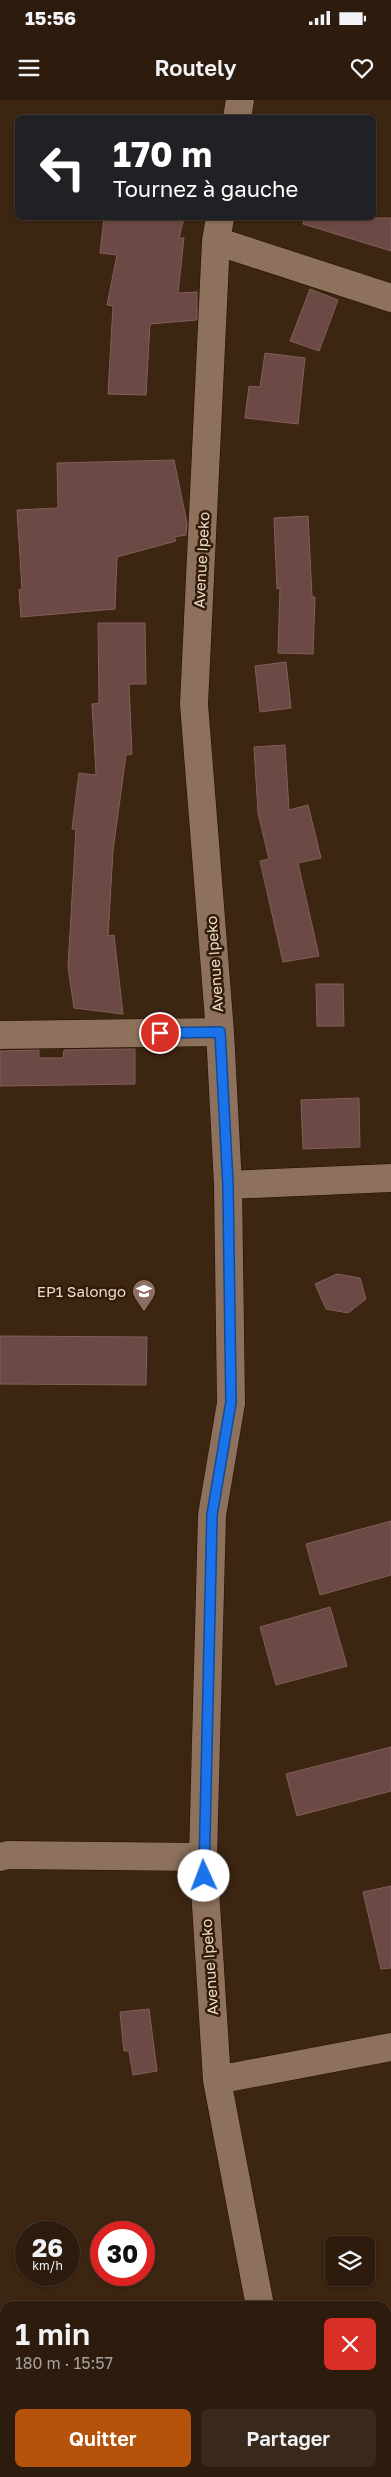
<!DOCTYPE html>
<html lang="fr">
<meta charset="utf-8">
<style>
body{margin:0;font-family:"Golos Text",sans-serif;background:#39291b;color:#f1f3f6;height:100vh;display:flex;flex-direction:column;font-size:19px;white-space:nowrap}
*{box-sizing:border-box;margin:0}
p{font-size:16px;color:#a7a19d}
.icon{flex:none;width:28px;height:28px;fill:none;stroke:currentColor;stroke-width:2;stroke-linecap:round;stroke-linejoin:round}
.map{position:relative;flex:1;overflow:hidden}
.panel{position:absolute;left:0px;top:2201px;width:391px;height:176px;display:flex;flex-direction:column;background:#2d1c0d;border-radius:15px 15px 0 0;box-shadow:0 1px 4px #0004,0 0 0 1px #483a2e}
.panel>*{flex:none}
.guide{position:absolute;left:15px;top:15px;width:361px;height:105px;border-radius:8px;box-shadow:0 1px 4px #0004,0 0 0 1px #483a2e;background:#202124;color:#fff;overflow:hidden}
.fabs{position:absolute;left:325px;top:2136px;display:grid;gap:10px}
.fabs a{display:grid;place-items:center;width:50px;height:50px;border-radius:8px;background:#2d1c0d;box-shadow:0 1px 4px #0004,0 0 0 1px #483a2e;font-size:25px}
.speed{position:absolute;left:15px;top:2121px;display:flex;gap:10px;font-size:25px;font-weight:700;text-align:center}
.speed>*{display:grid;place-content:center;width:65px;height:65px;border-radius:50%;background:#2d1c0d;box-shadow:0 1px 4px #0004,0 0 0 1px #483a2e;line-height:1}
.speed small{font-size:12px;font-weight:400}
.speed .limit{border:8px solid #d22;background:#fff;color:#111}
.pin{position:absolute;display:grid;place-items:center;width:42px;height:42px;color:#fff;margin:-21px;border:2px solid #fff;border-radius:50%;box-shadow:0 1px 5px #0007}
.me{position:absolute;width:55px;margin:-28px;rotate:358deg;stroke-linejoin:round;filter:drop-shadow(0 0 4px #0008)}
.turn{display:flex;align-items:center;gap:18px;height:105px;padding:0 15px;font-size:22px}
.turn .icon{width:65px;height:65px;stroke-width:2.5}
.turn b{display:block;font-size:35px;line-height:42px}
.round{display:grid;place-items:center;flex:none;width:52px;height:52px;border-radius:8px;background:#39291b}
.headline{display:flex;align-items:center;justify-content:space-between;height:85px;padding:0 15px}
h1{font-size:30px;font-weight:600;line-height:38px}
.button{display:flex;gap:10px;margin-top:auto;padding:10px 15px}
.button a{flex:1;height:58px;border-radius:8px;background:#b45309;color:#fff;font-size:20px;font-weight:600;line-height:58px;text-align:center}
.button a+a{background:#39291b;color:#f1f3f6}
.status{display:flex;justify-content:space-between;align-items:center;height:35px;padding:0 25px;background:#2d1c0d;direction:ltr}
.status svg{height:14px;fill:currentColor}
header{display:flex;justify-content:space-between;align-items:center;height:65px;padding:0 15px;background:#2d1c0d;font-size:22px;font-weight:600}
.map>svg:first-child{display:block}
.building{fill:#6b4944;stroke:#825f5a}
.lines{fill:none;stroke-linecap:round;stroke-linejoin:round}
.street-casing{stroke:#220d00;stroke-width:29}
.street{stroke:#8d715c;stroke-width:28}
.route-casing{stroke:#114b97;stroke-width:12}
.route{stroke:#1a73e8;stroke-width:9}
.labels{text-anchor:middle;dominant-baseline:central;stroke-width:5;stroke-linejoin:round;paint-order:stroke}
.street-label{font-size:15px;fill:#ebdbcf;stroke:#321b07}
.poi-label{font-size:15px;fill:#ebdbcf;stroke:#321b07;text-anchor:end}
</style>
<div class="status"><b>15:56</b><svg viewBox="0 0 49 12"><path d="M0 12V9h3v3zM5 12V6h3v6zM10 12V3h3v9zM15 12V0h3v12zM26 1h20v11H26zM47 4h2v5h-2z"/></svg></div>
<header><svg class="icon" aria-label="menu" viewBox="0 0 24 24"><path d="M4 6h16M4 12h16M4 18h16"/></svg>Routely<svg class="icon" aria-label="heart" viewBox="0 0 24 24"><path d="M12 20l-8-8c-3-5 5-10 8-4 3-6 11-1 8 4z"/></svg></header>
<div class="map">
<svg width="391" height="2377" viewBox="0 0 391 2377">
<rect width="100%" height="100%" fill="#3c2511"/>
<path class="building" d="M 104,118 L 184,118 L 179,138 L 184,138 L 178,193 L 197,192 L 197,220 L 150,224 L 146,295 L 108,294 L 113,206 L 107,205 L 117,155 L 100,153 Z
M 304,118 L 391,118 L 391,151 L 303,124 Z
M 310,189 L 338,200 L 319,251 L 290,241 Z
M 265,253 L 305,258 L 298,324 L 245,318 L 249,286 L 260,287 Z
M 174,360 L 187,423 L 186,435 L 174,437 L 176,441 L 117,457 L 115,509 L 21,517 L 19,490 L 22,489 L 17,410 L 58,408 L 57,363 Z
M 308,416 L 312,497 L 315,497 L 313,554 L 278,553 L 280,488 L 277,489 L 274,418 Z
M 98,523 L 145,523 L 146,584 L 129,584 L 132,654 L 126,655 L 113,751 L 108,836 L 114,835 L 123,914 L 74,908 L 68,867 L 76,729 L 72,729 L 79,673 L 96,675 L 92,604 L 99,603 Z
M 286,562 L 291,608 L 260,612 L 255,566 Z
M 285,645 L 289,710 L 308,705 L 321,758 L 298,763 L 319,856 L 283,862 L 260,761 L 269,759 L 258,713 L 254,647 Z
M 316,884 L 343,884 L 344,926 L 317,926 Z
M 135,949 L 135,984 L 0,986 L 0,951 L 39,950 L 39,958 L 63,958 L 64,950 Z
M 359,998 L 360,1047 L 303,1049 L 301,1000 Z
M 337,1174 L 360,1178 L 366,1199 L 348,1213 L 326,1209 L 315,1184 Z
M 0,1236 L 147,1237 L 146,1285 L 0,1284 Z
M 391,1421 L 391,1475 L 320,1495 L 306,1444 Z
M 330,1507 L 347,1566 L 276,1585 L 260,1527 Z
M 391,1647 L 391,1691 L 297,1716 L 286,1674 Z
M 391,1786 L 391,1868 L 381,1869 L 363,1792 Z
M 149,1909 L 157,1971 L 133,1975 L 129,1951 L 124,1951 L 120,1912 Z"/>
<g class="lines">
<g class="street-casing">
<path id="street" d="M 237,18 L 240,0
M 220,118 L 216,141 L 194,604 L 220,932 L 228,1085 L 231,1303 L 212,1415 L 203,1757 L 217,1980 L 260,2206
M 216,141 L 391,198
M 0,935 L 220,932
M 228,1085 L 391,1078
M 0,1757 L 8,1755 L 203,1757
M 217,1980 L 391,1947
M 307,2372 L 308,2377"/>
</g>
<use href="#street" class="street"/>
</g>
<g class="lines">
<g class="route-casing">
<path id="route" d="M 160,933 L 220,932 L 228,1085 L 231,1302 L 212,1415 L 204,1776"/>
</g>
<use href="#route" class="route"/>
</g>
<defs>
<g id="school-pin" transform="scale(1.25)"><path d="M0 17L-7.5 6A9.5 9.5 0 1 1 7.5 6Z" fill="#8d6e63" stroke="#321b07"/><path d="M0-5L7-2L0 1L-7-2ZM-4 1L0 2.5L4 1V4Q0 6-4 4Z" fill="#fff"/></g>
</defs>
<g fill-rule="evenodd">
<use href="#school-pin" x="144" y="1191"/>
</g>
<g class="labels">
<g class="street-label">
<text transform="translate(201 460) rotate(-87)">Avenue Ipeko</text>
<text transform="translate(214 864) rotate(-94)">Avenue Ipeko</text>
<text transform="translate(209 1867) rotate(-94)">Avenue Ipeko</text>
</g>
<g class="poi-label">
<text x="126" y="1191">EP1 Salongo</text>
</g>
</g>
</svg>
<div class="fabs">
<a><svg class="icon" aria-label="layers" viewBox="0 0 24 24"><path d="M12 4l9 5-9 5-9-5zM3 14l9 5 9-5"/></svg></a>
</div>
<div class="speed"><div>26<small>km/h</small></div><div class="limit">30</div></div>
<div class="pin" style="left:160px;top:933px;background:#d93025"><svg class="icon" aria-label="arrive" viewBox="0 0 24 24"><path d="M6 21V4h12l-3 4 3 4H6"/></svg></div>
<svg class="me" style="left:204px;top:1776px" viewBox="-20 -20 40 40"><circle r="19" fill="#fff"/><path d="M0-13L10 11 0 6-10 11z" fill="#1a73e8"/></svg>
<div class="guide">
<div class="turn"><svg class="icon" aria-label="left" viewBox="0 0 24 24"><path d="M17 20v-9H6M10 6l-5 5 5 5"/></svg><div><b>170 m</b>Tournez à gauche</div></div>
</div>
<section class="panel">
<div class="headline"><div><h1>1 min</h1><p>180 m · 15:57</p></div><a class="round" style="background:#d93025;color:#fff"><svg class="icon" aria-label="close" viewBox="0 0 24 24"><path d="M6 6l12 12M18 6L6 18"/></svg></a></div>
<div class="button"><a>Quitter</a><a>Partager</a></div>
</section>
</div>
